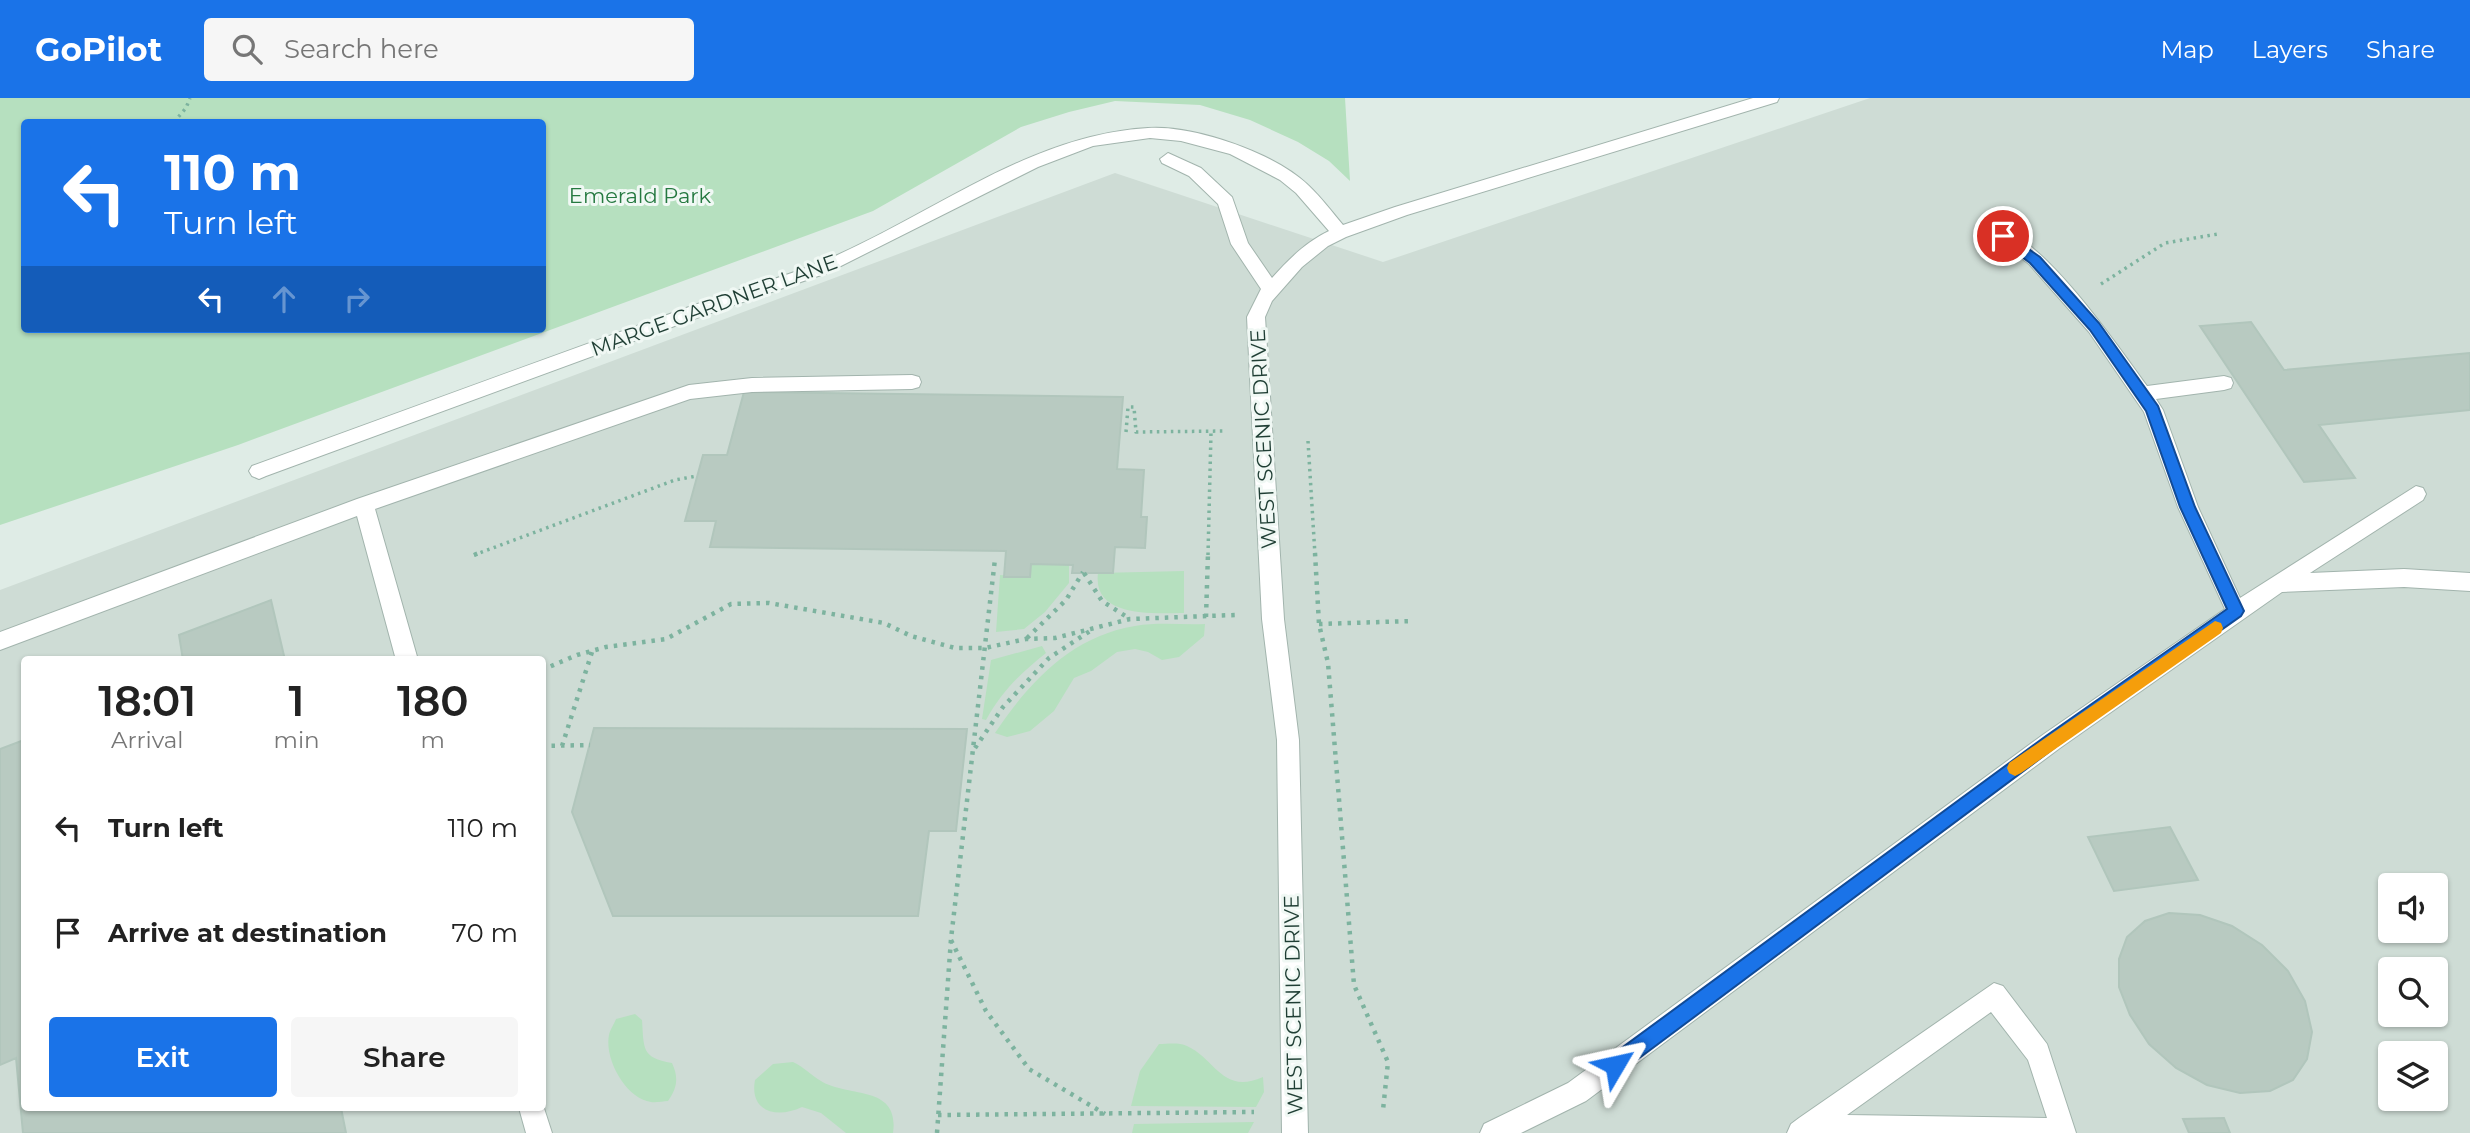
<!DOCTYPE html>
<style>
body{margin:0;font-family:Montserrat,sans-serif;background:#f6f6f6;color:#222;height:100vh;display:flex;flex-direction:column;font-size:26px;white-space:nowrap}
*{box-sizing:border-box;margin:0}
p{font-size:23px;color:#767676}
.icon{flex:none;width:38px;height:38px;fill:none;stroke:currentColor;stroke-width:2;stroke-linecap:round;stroke-linejoin:round}
.map{position:relative;flex:1;overflow:hidden}
.drawer{position:absolute;left:21px;top:558px;width:525px;height:455px;display:flex;flex-direction:column;background:#fff;border-radius:7px;box-shadow:0 2px 5px #0004}
.drawer>*{flex:none}
.banner{position:absolute;left:21px;top:21px;width:525px;height:214px;border-radius:7px;box-shadow:0 2px 5px #0004;background:#1a73e8;color:#fff;overflow:hidden}
.controls{position:absolute;left:2378px;top:775px;display:grid;gap:14px}
.controls a{display:grid;place-items:center;width:70px;height:70px;border-radius:7px;background:#fff;box-shadow:0 2px 5px #0004;font-size:35px}
.pin{position:absolute;display:grid;place-items:center;width:60px;height:60px;color:#fff;margin:-30px;border:4px solid #fff;border-radius:50%;box-shadow:0 2px 7px #0007}
.me{position:absolute;width:77px;margin:-38px;rotate:54deg;stroke-linejoin:round;filter:drop-shadow(0 0 5px #0008)}
.turn{display:flex;align-items:center;gap:24px;height:147px;padding:0 28px;font-size:32px}
.turn .icon{width:91px;height:91px;stroke-width:2.5}
.turn b{display:block;font-size:49px;line-height:60px}
.lanes{display:flex;align-items:center;height:66px;padding:0 28px;background:#0003;justify-content:center;gap:35px;direction:ltr}
.lanes .off{opacity:.35}
.eta{display:flex;justify-content:space-evenly;align-items:center;height:119px;text-align:center}
.eta b{font-size:42px;font-weight:600;line-height:49px}
.cta{display:flex;gap:14px;margin-top:auto;padding:14px 28px}
.cta a{flex:1;height:80px;border-radius:7px;background:#1a73e8;color:#fff;font-size:28px;font-weight:600;line-height:80px;text-align:center}
.cta a+a{background:#f6f6f6;color:#222}
ul{padding:0;list-style:none}
li{display:flex;align-items:center;gap:21px;height:105px;padding:0 28px}
li div{flex:1}
li b{display:block;font-size:26px}
li em{font-style:normal}
header{display:flex;align-items:center;gap:42px;box-sizing:border-box;height:98px;padding:0 35px;background:#1a73e8;color:#fff}
header strong{font-size:33px}
nav{display:flex;gap:38px;margin-inline-start:auto;font-size:24px}
.search{width:490px;height:63px;background:#f6f6f6;display:flex;align-items:center;gap:18px;box-sizing:border-box;padding:0 24px;border-radius:7px;color:#767676;font-size:26px}
.map>svg:first-child{display:block}
.built{fill:#cedcd5;fill-rule:evenodd}
.green{fill:#b6e0bf;fill-rule:evenodd}
.building{fill:#b8cac1;stroke:#b1c6bc;stroke-width:2}
.lines{fill:none;stroke-linecap:round;stroke-linejoin:round}
.minor-casing{stroke:#a2b4ad;stroke-width:2}
.path-far1{stroke:#7db39f;stroke-width:3.5;stroke-dasharray:2.5 4.5;stroke-linecap:butt}
.path{stroke:#7db39f;stroke-width:4.5;stroke-dasharray:3.5 6;stroke-linecap:butt}
.minor{fill:#fff;fill-rule:evenodd}
.route{fill:#1a73e8;stroke:#114b97;stroke-width:2}
.slow{fill:#f59e0b}
.labels{text-anchor:middle;dominant-baseline:central;stroke-width:6;stroke-linejoin:round;paint-order:stroke}
.park-label{font-size:21px;fill:#257940;stroke:#f0f8f4}
.street-label{font-size:21px;fill:#1f3e34;stroke:#f0f8f4}
</style>
<header>
<strong>GoPilot</strong>
<div class="search"><svg class="icon" aria-label="search" viewBox="0 0 24 24"><circle cx="10" cy="10" r="6"/><path d="M15 15l6 6"/></svg>Search here</div>
<nav><a>Map</a><a>Layers</a><a>Share</a></nav>
</header>
<div class="map">
<svg width="2470" height="1035" viewBox="0 0 2470 1035">
<rect width="100%" height="100%" fill="#dfece6"/>
<path class="built" d="M 1870,0 L 2470,0 L 2470,1035 L 0,1035 L 0,492 L 1115,75 L 1383,164 ZM 24,562 L 542,562 L 542,1010 L 24,1010 ZM 2390,788 L 2436,788 L 2436,833 L 2390,833 ZM 2390,872 L 2436,872 L 2436,917 L 2390,917 ZM 2390,956 L 2436,956 L 2436,1001 L 2390,1001 Z"/>
<path class="green" d="M 0,0 L 1345,0 L 1350,83 L 1329,63 L 1298,44 L 1250,22 L 1200,7 L 1115,3 L 1069,14 L 1021,29 L 873,113 L 238,347 L 0,427 ZM 542,24 L 542,231 L 24,231 L 24,24 Z
M 1031,466 L 1069,467 L 1069,485 L 1045,514 L 1024,531 L 996,534 L 1000,477 L 1030,479 Z
M 1184,473 L 1184,515 C 1156,515 1092,521 1098,475 Z
M 1205,526 L 1204,538 L 1179,559 L 1162,562 L 1148,554 L 1135,551 L 1117,554 L 1091,573 L 1074,580 L 1054,613 L 1030,633 L 1007,639 L 995,635 C 1029,584 1072,538 1135,528 C 1158,524 1182,527 1205,526 Z
M 1042,548 L 1046,555 C 1021,575 1002,593 986,622 L 982,621 L 991,562 Z
M 635,916 L 642,922 C 644,950 641,960 672,965 C 679,980 677,990 668,1003 C 663,1003 656,1005 651,1004 C 626,1001 604,961 609,937 C 610,932 614,926 616,921 Z
M 1159,946 C 1167,946 1179,944 1187,948 C 1216,961 1222,997 1263,979 L 1264,994 L 1256,1009 L 1131,1008 L 1140,973 Z
M 793,964 C 804,969 811,977 821,983 C 848,1000 900,986 893,1035 L 846,1035 L 821,1015 L 802,1009 C 777,1021 749,1014 755,982 L 773,966 Z
M 1254,1024 L 1248,1035 L 1132,1035 L 1134,1026 Z"/>
<path class="building" d="M 2251,224 L 2284,272 L 2470,255 L 2470,312 L 2319,327 L 2355,380 L 2304,384 L 2200,228 Z
M 744,294 L 1123,299 L 1117,371 L 1144,372 L 1141,419 L 1147,419 L 1145,450 L 1115,449 L 1113,475 L 1072,475 L 1073,467 L 1031,466 L 1030,479 L 1004,479 L 1006,453 L 710,449 L 716,423 L 685,423 L 703,357 L 727,357 Z
M 271,502 L 285,562 L 183,562 L 179,537 Z
M 594,630 L 967,631 L 956,733 L 929,733 L 918,818 L 613,818 L 572,714 Z
M 24,642 L 24,1010 L 341,1010 L 346,1035 L 23,1035 L 16,960 L 0,967 L 0,651 Z
M 2170,729 L 2198,782 L 2114,793 L 2088,739 Z
M 2169,815 L 2200,817 L 2232,828 L 2262,847 L 2288,873 L 2305,903 L 2312,934 L 2307,961 L 2293,982 L 2270,993 L 2240,995 L 2207,987 L 2176,970 L 2149,946 L 2130,917 L 2119,889 L 2119,861 L 2127,839 L 2145,823 Z
M 2224,1020 L 2230,1035 L 2189,1035 L 2183,1021 Z"/>
<g class="lines">
<g class="minor-casing">
<path id="minor" d="M 1753,0 L 1779,0 L 1777,4 L 1407,117 L 1346,139 L 1328,148 L 1302,169 L 1272,203 L 1265,219 L 1284,521 L 1299,642 L 1308,1035 L 1282,1035 L 1277,642 L 1262,521 L 1247,219 L 1261,191 L 1231,146 L 1218,106 L 1189,78 L 1162,65 L 1160,61 L 1168,55 L 1201,70 L 1232,99 L 1248,145 L 1272,180 C 1289,161 1306,144 1329,133 L 1296,95 L 1280,82 L 1230,56 L 1181,43 L 1150,40 L 1093,48 L 1038,69 L 827,175 L 702,218 L 266,378 L 259,381 L 252,378 L 249,373 L 252,368 C 394,316 536,264 678,213 C 723,196 769,184 814,167 C 925,123 1025,37 1148,30 C 1194,27 1275,55 1308,87 C 1321,99 1332,114 1343,127 L 1395,109 Z
M 2003,132 C 2047,145 2119,250 2147,288 L 2224,278 L 2231,280 L 2233,285 L 2231,290 L 2224,292 L 2156,301 L 2163,312 L 2198,409 L 2240,500 L 2416,388 L 2423,390 L 2426,396 L 2423,402 L 2310,475 L 2404,471 L 2470,475 L 2470,493 L 2404,489 L 2282,494 L 2060,650 L 1586,1003 L 1521,1035 L 1480,1035 L 1484,1026 L 1568,985 L 2044,636 L 2225,511 L 2178,409 L 2144,314 L 2089,234 L 2029,166 L 1997,142 L 1994,138 Z
M 912,277 L 919,279 L 921,284 L 919,289 L 912,291 L 752,294 L 690,301 L 375,411 L 418,562 L 396,562 L 357,418 L 0,552 L 0,534 L 357,401 L 689,287 L 752,280 Z
M 1994,885 L 2003,888 L 2047,946 L 2076,1035 L 1787,1035 L 1791,1026 L 1799,1020 ZM 1991,914 L 2028,962 L 2047,1020 L 1847,1017 Z
M 542,1004 L 552,1035 L 526,1035 L 519,1010 L 542,1010 Z"/>
</g>
<path class="path-far1" d="M 174,24 L 186,10 L 190,0
M 2101,186 L 2165,145 L 2218,136
M 1126,334 L 1128,309 L 1134,309 L 1136,334 L 1226,333
M 1308,343 L 1315,457
M 474,457 L 675,382 L 697,378
M 1208,457 L 1211,334"/>
<path class="path" d="M 1315,455 L 1319,526 L 1328,565 L 1354,887 L 1388,964 L 1383,1012
M 474,457 L 479,455
M 1084,475 L 1102,503 L 1130,521
M 1206,519 L 1208,455
M 1319,526 L 1412,523
M 1027,540 L 1066,502 L 1083,474
M 542,572 L 577,557 L 606,549 L 666,541 L 731,506 L 769,505 L 884,525 L 911,538 L 955,550 L 985,550 L 1026,541 L 1055,540 L 1130,521 L 1235,517
M 542,648 L 590,647
M 562,648 L 592,554
M 975,650 L 1003,609 L 1049,560 L 1090,533
M 951,842 L 986,913 L 1029,971 L 1105,1016
M 938,1017 L 1254,1014
M 937,1035 L 951,841 L 995,461"/>
<use href="#minor" class="minor"/>
</g>
<path class="route" d="M 2003,133 L 2040,159 L 2099,225 L 2158,308 L 2195,409 L 2244,513 L 2241,518 L 2057,648 L 1622,973 L 1615,976 L 1608,973 L 1605,967 L 1608,960 L 2046,638 L 2227,511 L 2180,409 L 2146,313 L 2090,232 L 2030,165 L 1998,141 L 1996,138 Z"/>
<path class="slow" d="M 2215,523 L 2221,525 L 2223,530 L 2221,535 L 2021,675 L 2015,678 L 2009,675 L 2007,670 L 2009,665 Z"/>
<g class="labels">
<g class="park-label">
<text x="640" y="97">Emerald Park</text>
</g>
<g class="street-label">
<text transform="translate(714 207) rotate(-20)">MARGE GARDNER LANE</text>
<text transform="translate(1263 341) rotate(-93)">WEST SCENIC DRIVE</text>
<text transform="translate(1293 907) rotate(-91)">WEST SCENIC DRIVE</text>
</g>
</g>
</svg>
<div class="controls">
<a><svg class="icon" aria-label="sound" viewBox="0 0 24 24"><path d="M4 9h4l5-4v14l-5-4H4zM17 9q2 3 0 6"/></svg></a>
<a><svg class="icon" aria-label="search" viewBox="0 0 24 24"><circle cx="10" cy="10" r="6"/><path d="M15 15l6 6"/></svg></a>
<a><svg class="icon" aria-label="layers" viewBox="0 0 24 24"><path d="M12 4l9 5-9 5-9-5zM3 14l9 5 9-5"/></svg></a>
</div>
<div class="pin" style="left:2003px;top:138px;background:#d93025"><svg class="icon" aria-label="arrive" viewBox="0 0 24 24"><path d="M6 21V4h12l-3 4 3 4H6"/></svg></div>
<svg class="me" style="left:1615px;top:967px" viewBox="-20 -20 40 40"><path d="M0-17L14 15 0 8-14 15z" fill="#1a73e8" stroke="#fff" stroke-width="4"/></svg>
<div class="banner">
<div class="turn"><svg class="icon" aria-label="left" viewBox="0 0 24 24"><path d="M17 20v-9H6M10 6l-5 5 5 5"/></svg><div><b>110 m</b>Turn left</div></div>
<div class="lanes"><svg class="icon" aria-label="left" viewBox="0 0 24 24"><path d="M17 20v-9H6M10 6l-5 5 5 5"/></svg><svg class="icon off" aria-label="ahead" viewBox="0 0 24 24"><path d="M12 20V5M6 11l6-6 6 6"/></svg><svg class="icon off" aria-label="right" viewBox="0 0 24 24"><path d="M7 20v-9h11M14 6l5 5-5 5"/></svg></div>
</div>
<section class="drawer">
<div class="eta">
<div><b>18:01</b><p>Arrival</p></div>
<div><b>1</b><p>min</p></div>
<div><b>180</b><p>m</p></div>
</div>
<ul>
<li><svg class="icon" aria-label="left" viewBox="0 0 24 24"><path d="M17 20v-9H6M10 6l-5 5 5 5"/></svg><div><b>Turn left</b></div><em>110 m</em></li>
<li><svg class="icon" aria-label="arrive" viewBox="0 0 24 24"><path d="M6 21V4h12l-3 4 3 4H6"/></svg><div><b>Arrive at destination</b></div><em>70 m</em></li>
</ul>
<div class="cta"><a>Exit</a><a>Share</a></div>
</section>
</div>
